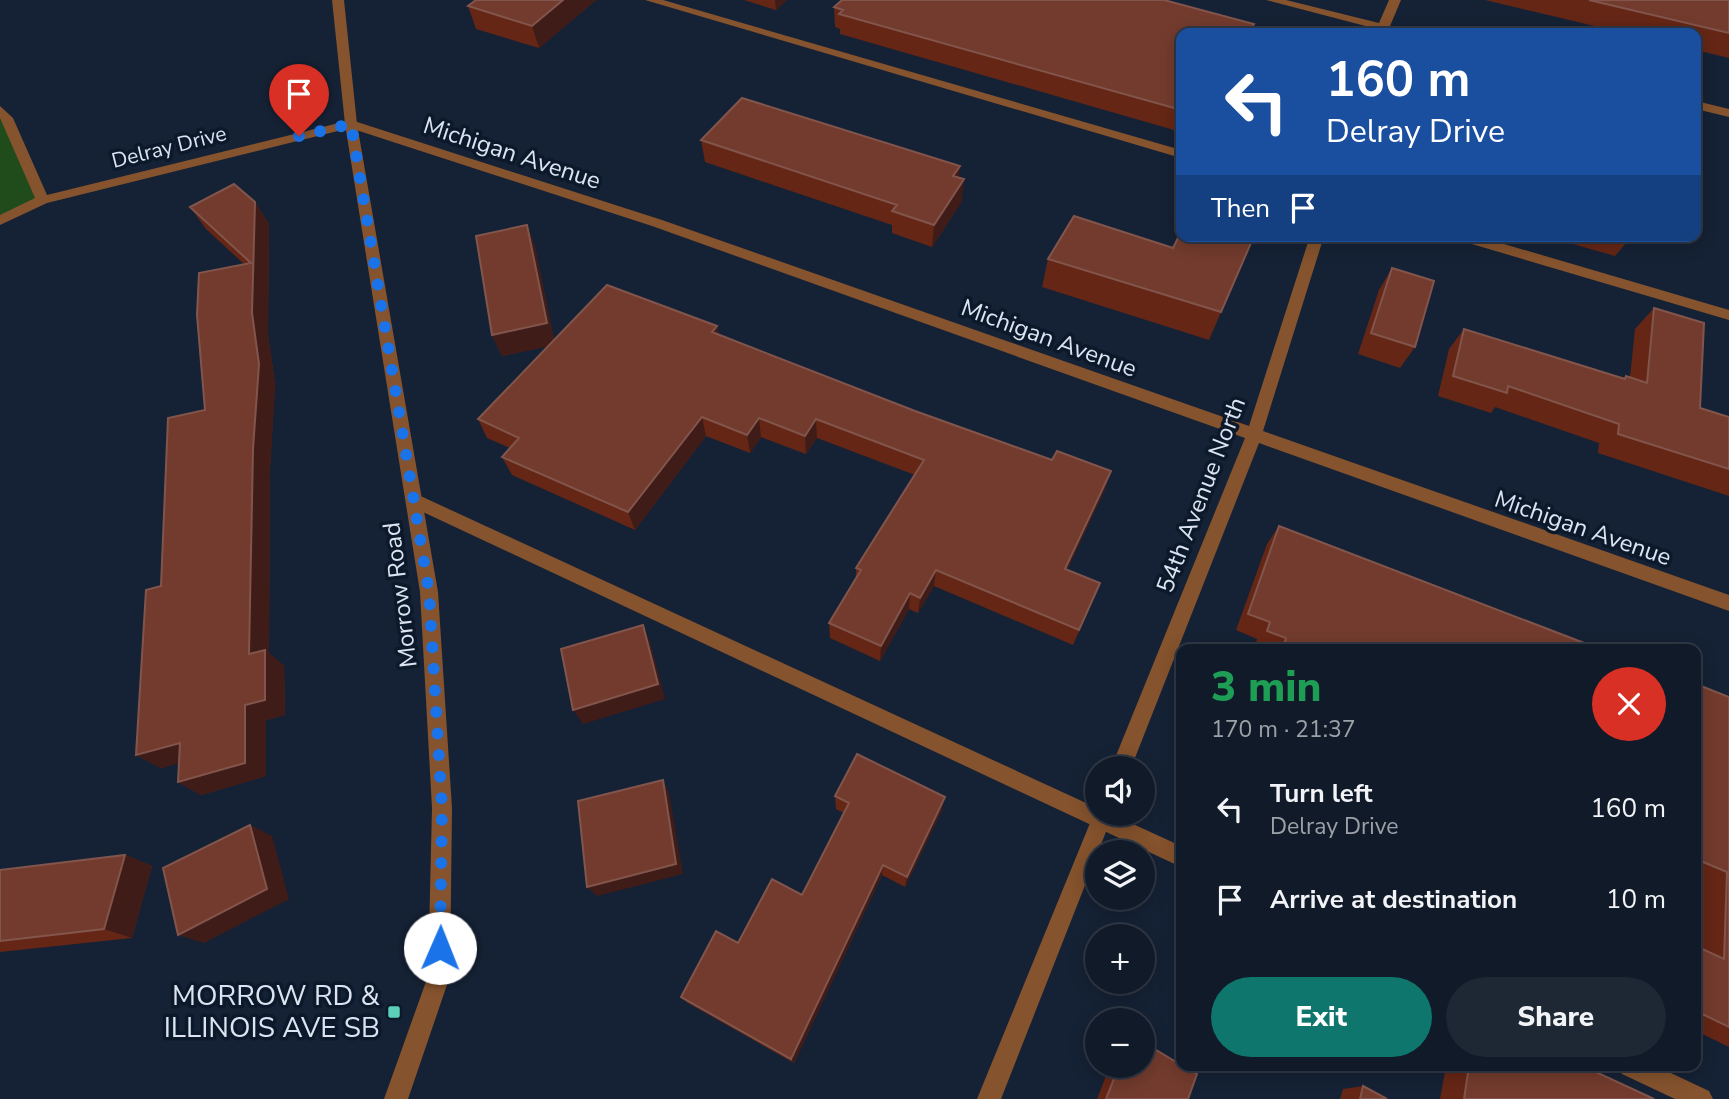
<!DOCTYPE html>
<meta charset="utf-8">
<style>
body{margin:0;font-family:"Nunito Sans",sans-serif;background:#1e2734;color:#f1f3f6;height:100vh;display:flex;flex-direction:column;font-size:26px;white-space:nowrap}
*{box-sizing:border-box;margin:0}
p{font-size:23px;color:#9ca1a8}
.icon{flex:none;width:38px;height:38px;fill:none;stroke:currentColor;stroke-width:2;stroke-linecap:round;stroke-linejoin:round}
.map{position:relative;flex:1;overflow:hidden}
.sheet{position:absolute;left:1176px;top:644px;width:525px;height:427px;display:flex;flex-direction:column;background:#101a28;border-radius:14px;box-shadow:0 4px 18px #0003,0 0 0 2px #303845}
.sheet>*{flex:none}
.banner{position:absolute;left:1176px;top:28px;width:525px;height:214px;border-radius:14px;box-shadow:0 4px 18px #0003,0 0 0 2px #303845;background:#1a4fa0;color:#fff;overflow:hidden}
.fabs{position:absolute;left:1085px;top:756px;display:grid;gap:14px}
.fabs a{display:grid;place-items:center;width:70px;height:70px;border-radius:50%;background:#101a28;box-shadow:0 4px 18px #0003,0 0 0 2px #303845;font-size:35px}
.pin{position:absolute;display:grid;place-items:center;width:60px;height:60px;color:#fff;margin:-72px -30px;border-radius:50% 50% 50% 0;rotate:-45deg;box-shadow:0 0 7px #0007}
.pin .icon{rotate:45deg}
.me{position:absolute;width:77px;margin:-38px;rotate:1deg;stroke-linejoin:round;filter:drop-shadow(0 0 5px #0008)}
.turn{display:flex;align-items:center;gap:24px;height:147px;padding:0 35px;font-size:32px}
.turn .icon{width:91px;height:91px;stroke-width:2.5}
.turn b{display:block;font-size:49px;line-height:60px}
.then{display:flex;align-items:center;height:66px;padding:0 35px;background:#0003;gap:14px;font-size:26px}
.round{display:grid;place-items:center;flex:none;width:74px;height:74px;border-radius:37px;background:#1e2734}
.overview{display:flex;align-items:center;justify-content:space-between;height:119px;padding:0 35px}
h1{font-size:42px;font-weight:800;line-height:52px;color:#1e9e55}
.button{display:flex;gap:14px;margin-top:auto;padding:14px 35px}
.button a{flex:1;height:80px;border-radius:42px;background:#0f766e;color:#fff;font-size:28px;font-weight:800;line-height:80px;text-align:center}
.button a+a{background:#1e2734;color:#f1f3f6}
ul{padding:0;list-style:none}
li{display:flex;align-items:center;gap:21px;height:91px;padding:0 35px}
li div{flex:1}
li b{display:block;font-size:26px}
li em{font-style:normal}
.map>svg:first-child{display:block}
.green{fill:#204b1a}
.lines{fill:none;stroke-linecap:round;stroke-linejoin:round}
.service{fill:#85532d;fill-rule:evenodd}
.minor{fill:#85532d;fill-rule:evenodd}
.tertiary{fill:#85532d;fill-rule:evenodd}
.wall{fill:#652615}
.shaded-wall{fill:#401c18}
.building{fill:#723b2d;stroke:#82554c;stroke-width:2}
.route{stroke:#1a73e8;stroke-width:12;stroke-dasharray:0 21.6}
.poi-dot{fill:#5cceba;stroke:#0c192b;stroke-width:2.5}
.labels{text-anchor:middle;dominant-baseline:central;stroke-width:7;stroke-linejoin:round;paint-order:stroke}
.far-street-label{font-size:21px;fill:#dbe4f0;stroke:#0c192b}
.street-label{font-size:24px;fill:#dbe4f0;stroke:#0c192b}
.near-poi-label{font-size:28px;fill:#dbe4f0;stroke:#0c192b;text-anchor:end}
</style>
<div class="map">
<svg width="1729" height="1099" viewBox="0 0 1729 1099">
<rect width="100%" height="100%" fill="#152235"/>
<path class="green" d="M 0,110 L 43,200 L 0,220 Z"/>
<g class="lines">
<path class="service" d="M 645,0 L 663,0 L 1181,150 L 1181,158 Z
M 1453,236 L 1477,236 L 1729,310 L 1729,320 L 1455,239 Z
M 414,493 L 1097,808 L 1097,814 L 1111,814 L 1181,846 L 1181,867 L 408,505 L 406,500 L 408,495 Z
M 1618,1066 L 1656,1066 L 1709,1091 L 1713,1099 L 1675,1099 L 1622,1074 Z"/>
<path class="minor" d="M 1266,0 L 1286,0 L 1379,23 L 1389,0 L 1401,0 L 1390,26 L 1412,33 L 1375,33 L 1377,29 Z
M 1696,101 L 1729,109 L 1729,117 L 1696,109 Z
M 0,106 L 13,118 L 47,195 L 351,120 L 662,220 L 1249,426 L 1310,236 L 1324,236 L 1263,431 L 1729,595 L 1729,611 L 1259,443 L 1131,768 L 1111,768 L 1245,438 L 652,226 L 350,128 L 47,203 L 0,225 L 0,215 L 35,198 L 0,118 Z
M 1097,806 L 1097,814 L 1113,814 L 1001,1099 L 977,1099 Z"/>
<path class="tertiary" d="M 332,0 L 344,0 L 357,124 L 438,592 L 452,808 L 450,976 L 408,1099 L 384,1099 L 428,976 L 432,808 L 420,592 L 345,124 Z"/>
</g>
<path class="wall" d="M 596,0 L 539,48 L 476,29 L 468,6 Z
M 744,0 L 787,0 L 776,10 Z
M 1485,0 L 1729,0 L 1729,58 L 1696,50 L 1696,33 L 1624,33 Z
M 834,7 L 1252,27 L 1181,33 L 1181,132 L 840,34 L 840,29 L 835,27 Z
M 701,140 L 959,177 L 962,201 L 932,247 L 892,233 L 892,225 L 705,162 Z
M 255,202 L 269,224 L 268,334 L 275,384 L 270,469 L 269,653 L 284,666 L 285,715 L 266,720 L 266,776 L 201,795 L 178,782 L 179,763 L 161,768 L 136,755 L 161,586 L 244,264 L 206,229 L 190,207 Z
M 527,225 L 535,247 L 554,340 L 717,326 L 719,335 L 1105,489 L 1067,570 L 1100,583 L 1073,645 L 934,586 L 918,613 L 909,609 L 880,661 L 830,638 L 829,623 L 856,577 L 856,568 L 915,475 L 817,438 L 806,454 L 761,437 L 750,453 L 706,436 L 635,530 L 512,475 L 502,457 L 510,448 L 487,438 L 478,419 L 548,346 L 502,356 L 492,335 Z
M 1254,236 L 1209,340 L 1042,287 L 1048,259 L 1173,248 Z
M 1575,236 L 1632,236 L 1615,256 L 1573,244 Z
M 1392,268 L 1415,347 L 1400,368 L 1358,354 L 1379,290 Z
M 1654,308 L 1700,408 L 1729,417 L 1729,496 L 1598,453 L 1599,443 L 1495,407 L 1491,413 L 1438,396 L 1449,349 L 1464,329 L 1623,378 L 1626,376 L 1630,377 L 1635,329 Z
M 1279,526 L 1592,649 L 1261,649 L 1255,647 L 1257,639 L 1236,630 L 1267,544 Z
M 1696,684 L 1729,697 L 1729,1047 L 1696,1031 Z
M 835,796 L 942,810 L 905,887 L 882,875 L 794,1063 L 688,1003 L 681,997 L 738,943 L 802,895 L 844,813 L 836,809 Z
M 125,855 L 152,866 L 132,938 L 0,952 L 0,870 Z
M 1110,1066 L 1143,1066 L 1188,1099 L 1097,1099 Z
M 1446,1066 L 1583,1066 L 1654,1099 L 1440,1099 Z
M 1363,1086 L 1387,1099 L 1340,1099 L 1343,1089 Z"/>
<path class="shaded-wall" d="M 563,0 L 596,0 L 539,48 L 532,26 Z
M 775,0 L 787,0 L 776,10 Z
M 960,166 L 958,188 L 953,176 Z
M 964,179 L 962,201 L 932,247 L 934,225 Z
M 255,202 L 269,224 L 268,334 L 275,384 L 270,469 L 269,653 L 284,666 L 285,715 L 266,720 L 266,776 L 201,795 L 178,782 L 245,705 L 249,654 L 253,449 L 252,313 Z
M 527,225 L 535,247 L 555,345 L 502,356 L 492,335 Z
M 717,326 L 721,346 L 712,332 Z
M 702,417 L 706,436 L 635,530 L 628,512 Z
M 759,418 L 761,437 L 750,453 L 747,435 Z
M 816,419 L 817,438 L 806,454 L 805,436 Z
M 1111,471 L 1105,489 L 1060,585 L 1065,569 Z
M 936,570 L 934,586 L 918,613 L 920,598 Z
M 910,593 L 909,609 L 880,661 L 881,646 Z
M 643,625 L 650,642 L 665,699 L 583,724 L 573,710 Z
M 180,743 L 203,757 L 161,768 L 136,755 Z
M 663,780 L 669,793 L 683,874 L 597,896 L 587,887 Z
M 945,797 L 942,810 L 905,887 L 907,877 Z
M 250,825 L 272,836 L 289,899 L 204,943 L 178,935 Z
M 125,855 L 152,866 L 132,938 L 104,929 Z
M 883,865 L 882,875 L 794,1063 L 791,1059 Z"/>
<path class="building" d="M 476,0 L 563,0 L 532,26 L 468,6 Z
M 842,0 L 1164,0 L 1254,24 L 1252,27 L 1275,33 L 1181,33 L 1181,110 L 839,14 L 843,10 L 834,7 Z
M 1589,0 L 1729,0 L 1729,33 Z
M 742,98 L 960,166 L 953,176 L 964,179 L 934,225 L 892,211 L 897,205 L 701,140 Z
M 234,184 L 255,202 L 252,313 L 259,364 L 253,449 L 249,654 L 265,650 L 265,700 L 245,705 L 245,763 L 178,782 L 180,743 L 136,755 L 146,590 L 161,586 L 168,418 L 205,410 L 197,315 L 199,273 L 251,263 L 190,207 Z
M 1074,216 L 1173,248 L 1181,232 L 1181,236 L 1254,236 L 1221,312 L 1048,259 Z
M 527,225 L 547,323 L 492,335 L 476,236 Z
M 1392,268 L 1434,281 L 1415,347 L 1371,333 Z
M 607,285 L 717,326 L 712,332 L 915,411 L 1052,460 L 1057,451 L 1111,471 L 1065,569 L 1100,583 L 1079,630 L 936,570 L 920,598 L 910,593 L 881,646 L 829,623 L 861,570 L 856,568 L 924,460 L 816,419 L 805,436 L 759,418 L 747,435 L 702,417 L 628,512 L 502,457 L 519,438 L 478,419 Z
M 1654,308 L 1704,323 L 1700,408 L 1729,417 L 1729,469 L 1618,434 L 1619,424 L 1508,386 L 1507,393 L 1453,376 L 1464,329 L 1625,379 L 1626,376 L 1647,383 Z
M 1279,526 L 1592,646 L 1592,649 L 1283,649 L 1286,638 L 1267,631 L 1270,622 L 1248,614 Z
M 643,625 L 658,684 L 573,710 L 561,649 Z
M 1696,684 L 1729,697 L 1729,1027 L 1696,1011 L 1696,946 L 1724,959 L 1727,872 L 1696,859 Z
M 857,754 L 945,797 L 907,877 L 883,865 L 791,1059 L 681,997 L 716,931 L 738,943 L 772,879 L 802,895 L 849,803 L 835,796 Z
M 663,780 L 676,864 L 587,887 L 578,801 Z
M 250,825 L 267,889 L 178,935 L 163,868 Z
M 125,855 L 104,929 L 0,941 L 0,870 Z
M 1143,1042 L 1181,1065 L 1181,1066 L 1183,1066 L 1197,1074 L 1188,1099 L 1106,1099 L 1119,1066 L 1143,1066 Z
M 1469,1066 L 1583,1066 L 1654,1099 L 1464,1099 Z
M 1363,1086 L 1387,1099 L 1360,1099 Z"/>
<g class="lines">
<path class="route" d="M 299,136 L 351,124 L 429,592 L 442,808 L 440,948"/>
</g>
<rect class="poi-dot" x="387" y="1005" width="14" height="14" rx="3.5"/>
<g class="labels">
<g class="far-street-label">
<text transform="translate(169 147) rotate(-14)">Delray Drive</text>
</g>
<g class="street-label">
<text transform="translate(512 153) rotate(18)">Michigan Avenue</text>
<text transform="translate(1049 338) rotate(20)">Michigan Avenue</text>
<text transform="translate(1201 495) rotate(-69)">54th Avenue North</text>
<text transform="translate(1583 528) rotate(19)">Michigan Avenue</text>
<text transform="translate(400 595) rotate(-97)">Morrow Road</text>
</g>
<g class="near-poi-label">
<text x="380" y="996">MORROW RD &amp;<tspan x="380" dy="32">ILLINOIS AVE SB</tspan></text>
</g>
</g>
</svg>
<div class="fabs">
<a><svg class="icon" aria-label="sound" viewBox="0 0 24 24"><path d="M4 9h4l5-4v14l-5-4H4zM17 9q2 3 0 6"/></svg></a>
<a><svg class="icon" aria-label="layers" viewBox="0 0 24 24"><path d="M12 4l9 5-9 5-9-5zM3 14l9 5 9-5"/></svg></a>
<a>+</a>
<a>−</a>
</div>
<div class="pin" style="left:299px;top:136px;background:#d93025"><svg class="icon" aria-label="arrive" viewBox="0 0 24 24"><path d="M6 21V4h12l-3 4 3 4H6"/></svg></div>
<svg class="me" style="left:440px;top:948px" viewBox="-20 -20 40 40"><circle r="19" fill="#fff"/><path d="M0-13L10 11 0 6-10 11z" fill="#1a73e8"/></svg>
<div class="banner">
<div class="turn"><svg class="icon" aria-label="left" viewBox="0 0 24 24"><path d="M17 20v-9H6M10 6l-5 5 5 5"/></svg><div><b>160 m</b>Delray Drive</div></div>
<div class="then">Then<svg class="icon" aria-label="arrive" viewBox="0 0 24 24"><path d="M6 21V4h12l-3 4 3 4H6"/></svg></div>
</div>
<section class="sheet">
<div class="overview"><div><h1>3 min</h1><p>170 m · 21:37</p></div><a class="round" style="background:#d93025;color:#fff"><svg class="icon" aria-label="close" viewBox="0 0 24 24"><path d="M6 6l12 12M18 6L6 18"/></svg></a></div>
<ul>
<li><svg class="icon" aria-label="left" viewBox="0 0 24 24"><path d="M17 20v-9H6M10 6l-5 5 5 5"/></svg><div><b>Turn left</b><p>Delray Drive</p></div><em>160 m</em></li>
<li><svg class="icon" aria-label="arrive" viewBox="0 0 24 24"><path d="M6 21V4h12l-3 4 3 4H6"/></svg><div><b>Arrive at destination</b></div><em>10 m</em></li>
</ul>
<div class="button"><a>Exit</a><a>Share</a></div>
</section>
</div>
